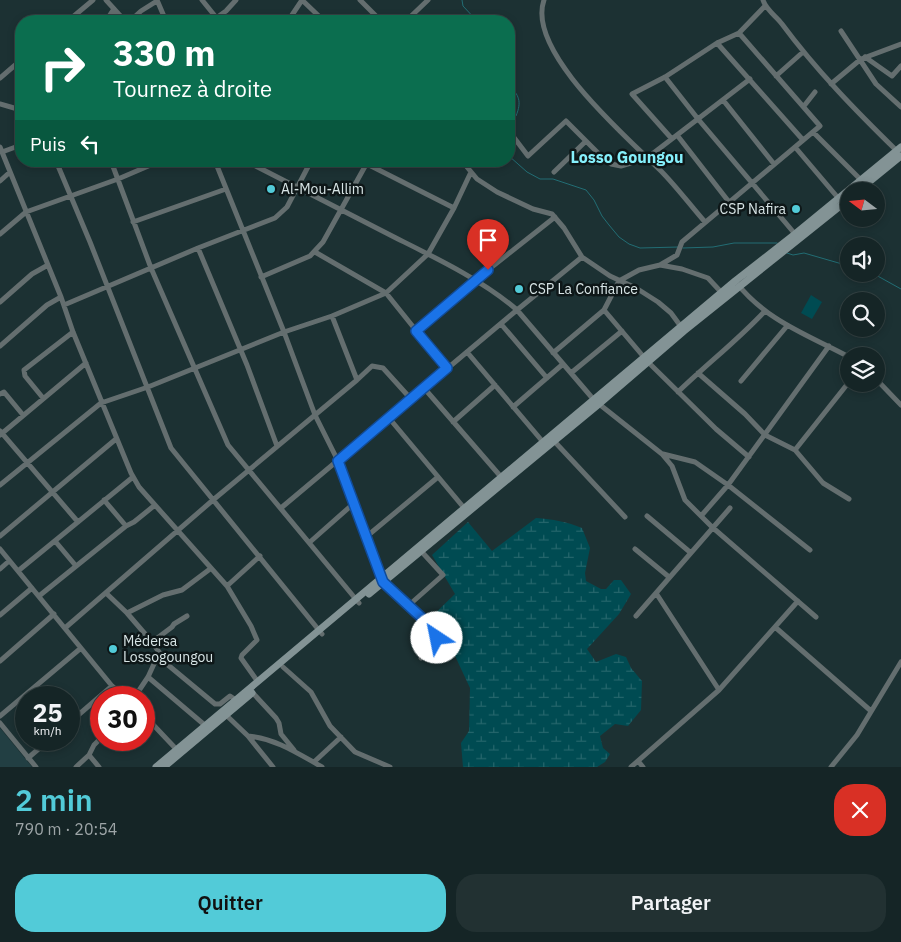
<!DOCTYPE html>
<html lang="fr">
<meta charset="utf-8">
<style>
body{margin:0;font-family:"IBM Plex Sans",sans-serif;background:#223132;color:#f1f3f6;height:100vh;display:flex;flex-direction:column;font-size:19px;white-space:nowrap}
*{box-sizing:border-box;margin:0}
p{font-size:16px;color:#9da5a7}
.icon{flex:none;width:28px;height:28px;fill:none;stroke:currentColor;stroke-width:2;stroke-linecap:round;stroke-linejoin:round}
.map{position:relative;height:767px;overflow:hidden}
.side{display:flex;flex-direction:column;background:#152526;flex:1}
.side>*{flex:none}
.guide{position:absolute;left:15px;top:15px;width:500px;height:152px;border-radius:20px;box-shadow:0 2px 8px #0003,0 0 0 1px #344243;background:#0b6e4f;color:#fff;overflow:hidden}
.needle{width:32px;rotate:286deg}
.tools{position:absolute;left:840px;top:182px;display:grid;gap:10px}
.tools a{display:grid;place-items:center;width:45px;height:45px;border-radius:50%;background:#152526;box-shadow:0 2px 8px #0003,0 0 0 1px #344243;font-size:25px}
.speed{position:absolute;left:15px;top:686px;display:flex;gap:10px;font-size:25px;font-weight:700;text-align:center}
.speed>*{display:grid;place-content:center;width:65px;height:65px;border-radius:50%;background:#152526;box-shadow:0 2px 8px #0003,0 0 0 1px #344243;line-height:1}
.speed small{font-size:12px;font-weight:400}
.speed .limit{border:8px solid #d22;background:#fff;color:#111}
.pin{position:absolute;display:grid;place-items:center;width:42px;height:42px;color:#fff;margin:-51px -21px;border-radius:50% 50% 50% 0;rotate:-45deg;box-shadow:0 0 5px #0007}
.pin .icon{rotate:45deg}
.me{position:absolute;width:55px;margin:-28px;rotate:326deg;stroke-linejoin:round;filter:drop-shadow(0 0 4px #0008)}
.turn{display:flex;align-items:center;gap:18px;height:105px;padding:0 15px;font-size:22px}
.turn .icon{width:65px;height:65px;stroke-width:2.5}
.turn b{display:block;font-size:35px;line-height:42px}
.then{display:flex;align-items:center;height:48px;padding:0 15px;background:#0003;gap:10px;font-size:19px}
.round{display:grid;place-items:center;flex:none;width:52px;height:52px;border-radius:20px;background:#223132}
.overview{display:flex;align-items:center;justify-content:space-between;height:85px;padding:0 15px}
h1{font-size:30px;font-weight:600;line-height:38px;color:#52cbd8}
.button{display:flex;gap:10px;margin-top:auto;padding:10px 15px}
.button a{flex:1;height:58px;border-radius:20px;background:#52cbd8;color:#111;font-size:20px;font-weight:600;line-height:58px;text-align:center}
.button a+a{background:#223132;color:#f1f3f6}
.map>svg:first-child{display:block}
.built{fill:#223f43}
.wetland{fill:url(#wetland-marsh)}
.green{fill:#004b52}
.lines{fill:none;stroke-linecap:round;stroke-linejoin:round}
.stream{stroke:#226d74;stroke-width:1}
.minor{stroke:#646e6f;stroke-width:5}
.secondary{stroke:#839395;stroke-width:7}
.route-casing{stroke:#114b97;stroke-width:12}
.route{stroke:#1a73e8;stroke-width:9}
.poi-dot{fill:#52cbd8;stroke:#0e1718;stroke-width:2}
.labels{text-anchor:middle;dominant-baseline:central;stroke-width:5;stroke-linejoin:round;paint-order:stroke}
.poi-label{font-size:14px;fill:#d8e5e6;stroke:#0e1718;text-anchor:start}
.quarter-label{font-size:16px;font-weight:bold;fill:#85f0fc;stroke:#0e1718}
</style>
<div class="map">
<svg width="901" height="767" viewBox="0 0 901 767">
<defs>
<pattern id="wetland-marsh" width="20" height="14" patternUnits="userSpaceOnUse" patternTransform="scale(1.25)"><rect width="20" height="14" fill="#004b52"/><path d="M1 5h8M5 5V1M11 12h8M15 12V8" fill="none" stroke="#24656b"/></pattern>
</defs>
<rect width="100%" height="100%" fill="#1c3133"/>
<path class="built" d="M 0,728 L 32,767 L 0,767 Z"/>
<path class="wetland" d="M 536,518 C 552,519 568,522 582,528 L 590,548 L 585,573 L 586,581 L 601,589 L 606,589 L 614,580 L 621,580 L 631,594 L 619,614 L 587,649 L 596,662 L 616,654 L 626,657 L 631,668 L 642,681 L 641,710 L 628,726 L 615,724 L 600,736 L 603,748 L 610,754 L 605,762 L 597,767 L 463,767 L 461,743 L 469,731 L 470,688 L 456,658 L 448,636 L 430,618 L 455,594 L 432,555 L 468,522 L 492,551 Z"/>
<path class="green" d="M 811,295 L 822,302 L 812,319 L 801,313 Z"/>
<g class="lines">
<path class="stream" d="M 462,0 L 463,6 L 477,21
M 509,84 C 519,96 522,101 516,116 L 509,119
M 509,156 L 527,172 L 540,179 L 553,179 L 586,190 L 594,200 L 602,216 L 609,225 L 619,237 L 629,244 L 640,248 L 679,247
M 683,248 L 713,247 L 734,243 L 777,243
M 787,253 L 793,255 L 804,253 L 849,266
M 874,274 L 901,289"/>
<path class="minor" d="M 106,0 L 125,21
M 157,0 L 166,21
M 202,0 L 219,21
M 302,0 L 324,21
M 360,0 L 381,21
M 544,0 C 526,51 626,136 660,170 C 676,186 690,205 705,222
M 763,0 C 766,10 776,16 782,24 C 816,70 856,111 897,151
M 68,21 L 93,0
M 106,21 L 114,9
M 130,21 L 141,11 L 157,1
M 212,21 L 226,11 L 236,0
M 288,21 L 302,0
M 406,21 L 428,0
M 841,31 L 876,84 L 901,107
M 717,43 L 803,140
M 865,57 L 892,76 L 901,66
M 776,76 L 803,52
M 665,77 L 698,119 L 795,234
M 0,78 L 21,60
M 831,84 L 861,59 L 901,44
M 723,100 L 774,164
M 0,104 L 21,110
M 804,106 L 815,92
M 509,131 L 528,156 L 566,121 L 605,160 L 611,164 L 621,166 L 647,158 L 750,79
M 813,132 L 862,181
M 677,135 L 729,202
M 672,139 L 632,94 L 665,77 L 717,43 L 739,33 L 765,6
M 0,147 L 61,297 L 73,332 L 131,473 L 139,487 L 227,586 L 251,626 L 257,640 L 242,655 L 241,658 L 258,682
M 795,147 L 839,199
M 2,152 L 21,145
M 56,161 L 90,242 L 171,448 L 322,634
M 111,161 L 151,268 L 228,445 L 359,603
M 215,161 L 284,332 L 315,415 L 338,461 L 383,582 L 437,632 L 437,638 L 421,658
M 246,161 C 296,187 346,212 396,238 C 436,258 484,281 517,310 L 594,400 L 662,454 L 672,466 L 685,500 L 712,527 L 816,617
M 462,161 L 477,179 L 497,192 L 533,209 L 552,214 L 564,228 L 582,257
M 367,164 L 454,208
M 554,172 L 586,141
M 0,181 L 10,172
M 133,222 L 226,189
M 0,234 L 26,212 L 118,179 L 160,161
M 198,248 L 247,365 L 277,446
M 315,252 L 386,293 L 447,369
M 660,265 L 677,255 L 682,242 L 820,126 L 739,33
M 261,277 L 310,256 L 323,242 L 368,161
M 735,281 C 766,321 806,334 849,357
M 0,302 L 32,274 L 48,265
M 64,305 L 198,248 L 275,218 L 287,207 L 311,161
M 604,310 L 648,362 L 716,429 L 749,457
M 332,316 L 357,380
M 501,324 L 547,378
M 416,331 L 474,281 L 555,217
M 0,346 L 47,305 L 61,297
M 467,352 L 543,442
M 553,353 L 604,310 L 619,281 L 639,270 L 660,265 L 682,269 L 708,278 L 721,292
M 571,373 L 622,331
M 698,373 L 745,414 L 765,435 L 795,450 L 823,483 L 849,499
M 876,379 L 901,405
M 741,381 L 787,326
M 424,388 L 502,478
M 678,392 C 707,364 738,340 765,311
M 0,394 L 4,392 L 23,415
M 43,398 L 25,376 L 24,370 L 73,332
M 513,407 L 563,364
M 389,418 L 465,509
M 453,422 L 495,385
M 0,431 L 78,522
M 0,435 L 86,363
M 554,441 L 625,517
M 795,450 L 849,382
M 663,454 L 695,462 L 728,485 L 810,550
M 0,485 L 101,403 L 148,387 L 284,332 L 332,316 L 386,293 L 428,254 L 454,208 L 471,172
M 104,500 L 126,526
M 281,508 L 517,310 L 582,257 L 610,276 L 636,288 L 658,302 L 671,313 L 682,328
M 647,516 L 691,553
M 701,516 L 728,485 L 829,346
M 0,536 L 116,439
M 366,537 L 438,477
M 55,541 L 76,566
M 310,542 L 353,504
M 0,549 L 112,686 L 126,698
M 635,549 L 669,577
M 0,569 L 9,561
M 18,571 L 133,477
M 227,586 L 260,556
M 106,593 L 127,613 L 152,642 L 168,665 L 215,704 L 220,704 L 230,696 L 236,700
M 656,593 L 719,690
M 39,596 L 126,526 L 134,522 L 155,505
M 408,606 L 443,575 L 421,551
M 127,613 L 163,595 L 182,590 L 210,569
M 0,615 L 32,588
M 636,616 L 730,508
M 775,627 L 871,711
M 65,628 L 213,500 L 357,380 L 372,366 L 383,368 L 411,399
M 152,642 L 172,627 L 174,624 L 187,616
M 0,661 L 54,614
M 283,667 L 311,692 L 330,726 L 355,752 L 390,767
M 148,677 L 207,727
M 251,691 L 276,718 L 279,723 L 281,734 L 294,750
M 134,698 L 148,677 L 159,653
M 144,715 L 178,751
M 226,715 L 248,736 L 273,767
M 0,716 L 81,648
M 0,723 L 36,767
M 69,723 L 112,686
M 248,736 C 277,739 297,753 322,767
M 89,755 L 94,745 L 101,738
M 28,758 L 49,740
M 638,761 L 643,767
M 314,762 L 341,737
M 76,767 L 89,755 L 99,767
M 631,767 L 719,690 L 798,601
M 831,767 L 857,735 L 901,662"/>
<path class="secondary" d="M 858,191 L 901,156
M 369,594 L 599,404 L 684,331 L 849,199
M 156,767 L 735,281 L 795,234 L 901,147
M 164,767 L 252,693"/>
</g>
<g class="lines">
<g class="route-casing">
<path id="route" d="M 437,638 L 438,635 L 435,630 L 383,582 L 338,461 L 447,368 L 416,331 L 488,270"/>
</g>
<use href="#route" class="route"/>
</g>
<g class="poi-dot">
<circle cx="271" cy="189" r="5"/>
<circle cx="796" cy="209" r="5"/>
<circle cx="519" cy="289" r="5"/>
<circle cx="113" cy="649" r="5"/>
</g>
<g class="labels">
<g class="poi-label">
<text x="281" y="189">Al-Mou-Allim</text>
<text x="786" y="209" text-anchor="end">CSP Nafira</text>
<text x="529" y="289">CSP La Confiance</text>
<text x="123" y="641">Médersa<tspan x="123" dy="16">Lossogoungou</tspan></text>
</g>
<g class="quarter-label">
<text x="627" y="157">Losso Goungou</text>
</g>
</g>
</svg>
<div class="tools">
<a><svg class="needle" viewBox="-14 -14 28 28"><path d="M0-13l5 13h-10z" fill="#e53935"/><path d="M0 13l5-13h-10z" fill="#9da5a7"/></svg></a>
<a><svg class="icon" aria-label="sound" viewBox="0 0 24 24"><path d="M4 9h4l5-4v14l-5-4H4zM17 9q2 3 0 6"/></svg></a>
<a><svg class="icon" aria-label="search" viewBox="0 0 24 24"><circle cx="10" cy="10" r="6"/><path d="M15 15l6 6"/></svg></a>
<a><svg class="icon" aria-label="layers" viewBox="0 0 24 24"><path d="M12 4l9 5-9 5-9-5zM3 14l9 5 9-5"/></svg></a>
</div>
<div class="speed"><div>25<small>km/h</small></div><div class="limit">30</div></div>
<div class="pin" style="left:488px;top:270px;background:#d93025"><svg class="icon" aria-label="arrive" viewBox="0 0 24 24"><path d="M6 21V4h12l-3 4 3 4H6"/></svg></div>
<svg class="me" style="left:437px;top:638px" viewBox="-20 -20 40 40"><circle r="19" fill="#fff"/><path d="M0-13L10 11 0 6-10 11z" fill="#1a73e8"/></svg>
<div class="guide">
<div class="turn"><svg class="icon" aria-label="right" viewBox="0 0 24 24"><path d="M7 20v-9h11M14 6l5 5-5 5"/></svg><div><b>330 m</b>Tournez à droite</div></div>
<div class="then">Puis<svg class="icon" aria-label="left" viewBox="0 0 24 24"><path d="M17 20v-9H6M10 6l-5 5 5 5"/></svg></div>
</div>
</div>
<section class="side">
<div class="overview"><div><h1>2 min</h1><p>790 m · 20:54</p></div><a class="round" style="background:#d93025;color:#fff"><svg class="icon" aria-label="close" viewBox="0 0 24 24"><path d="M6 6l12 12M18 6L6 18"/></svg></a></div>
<div class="button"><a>Quitter</a><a>Partager</a></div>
</section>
